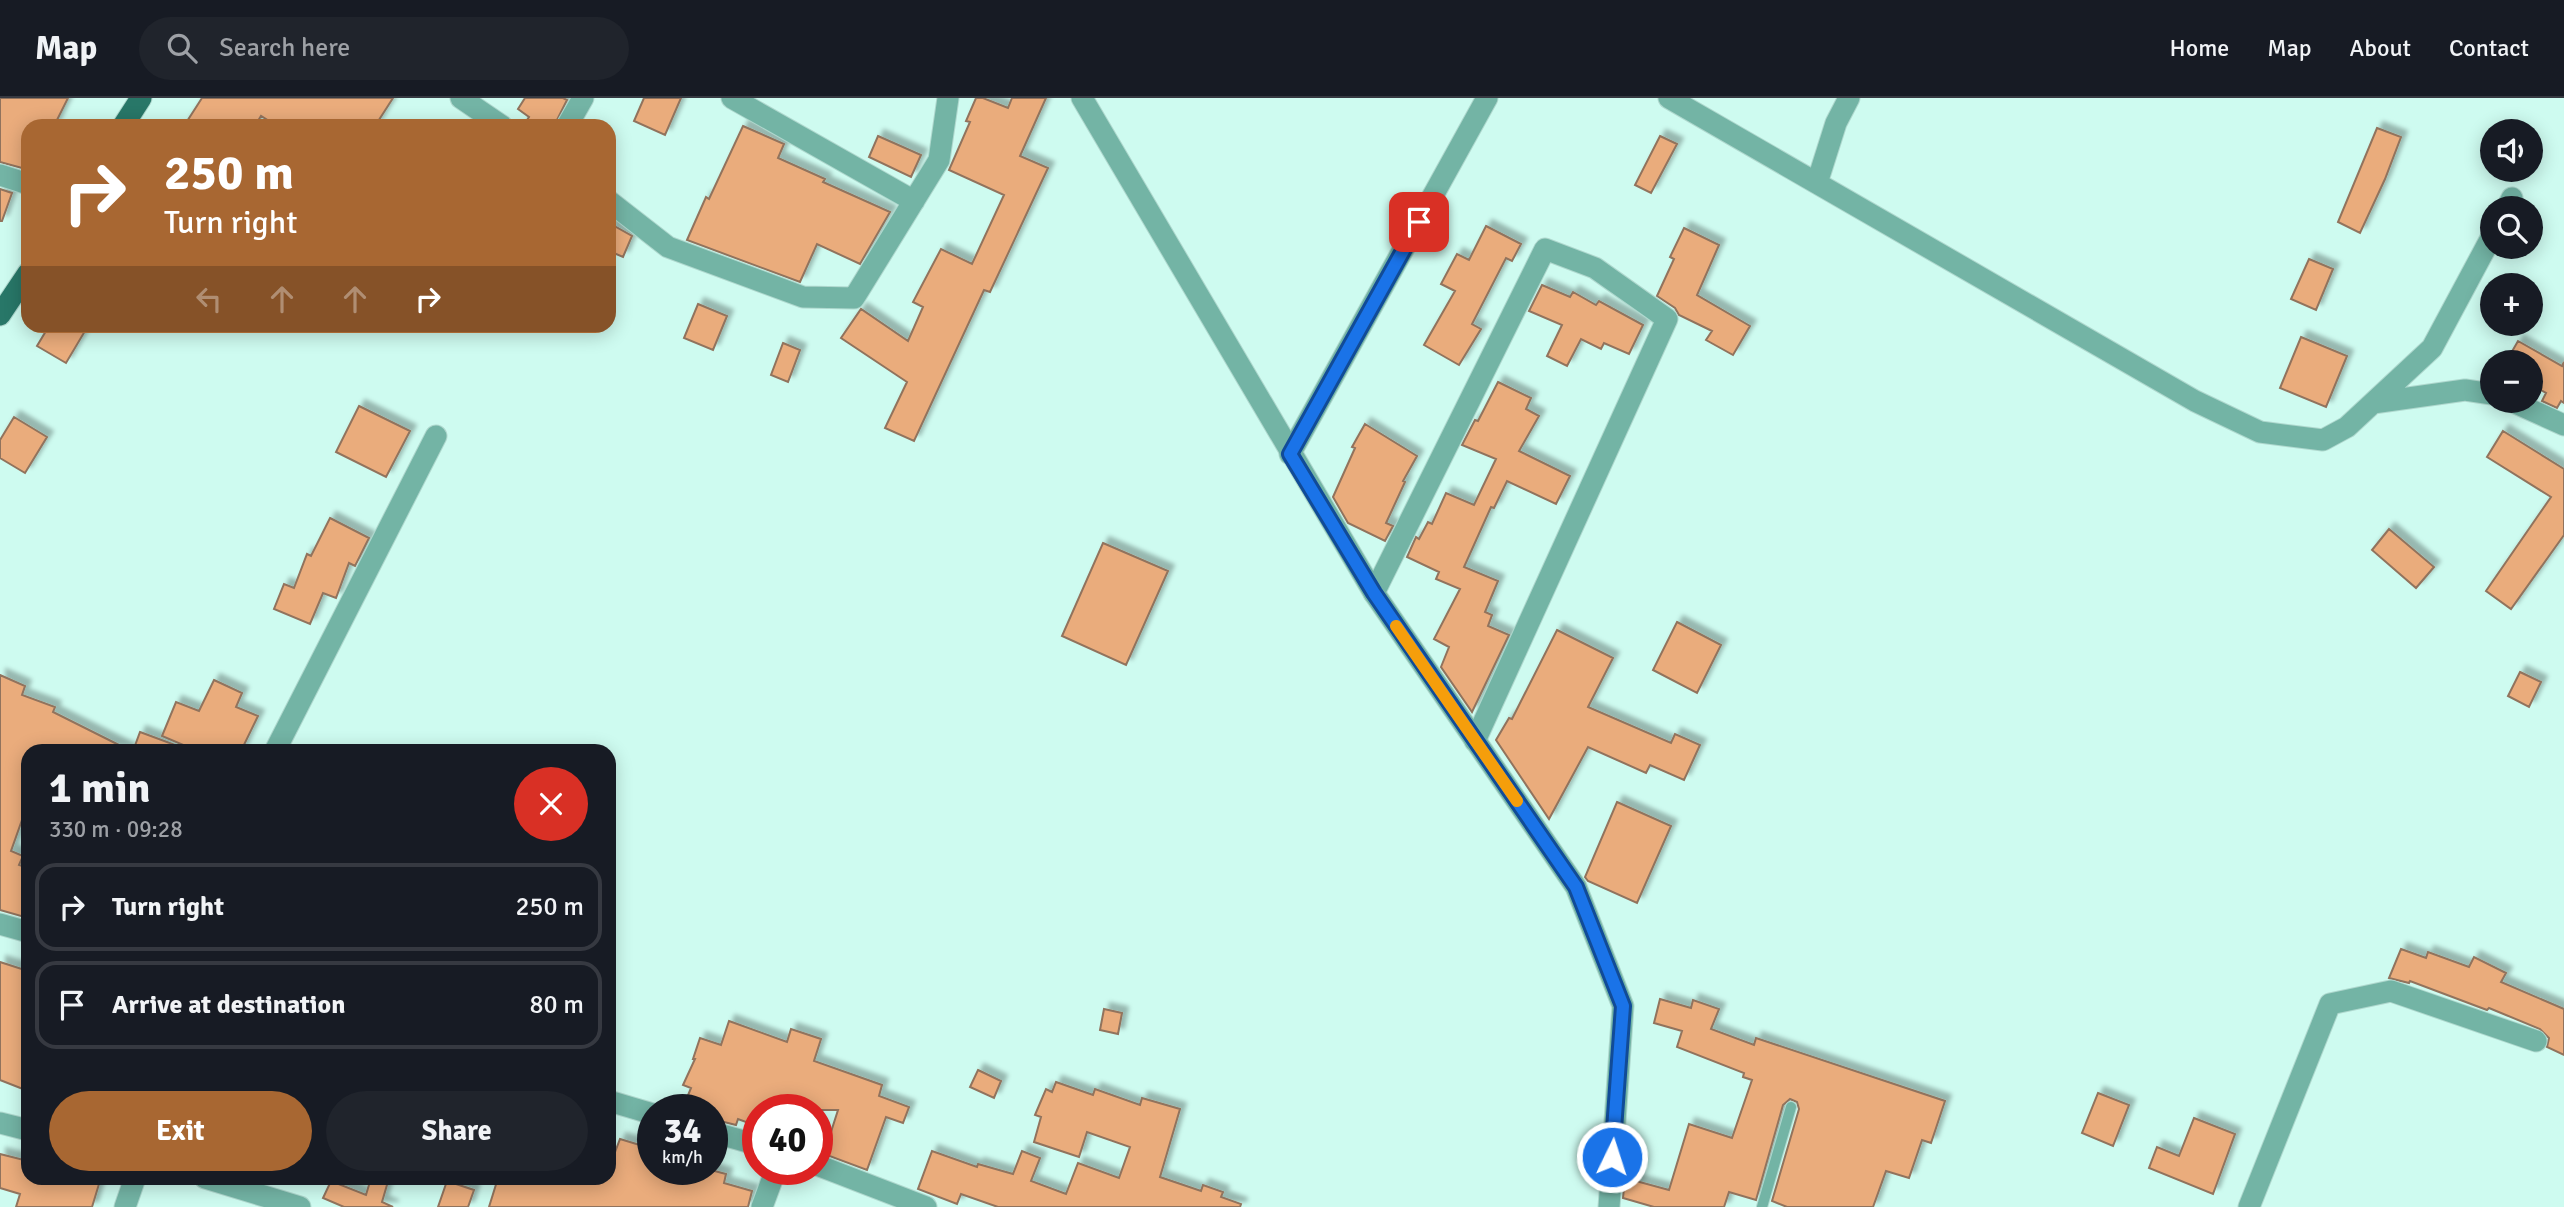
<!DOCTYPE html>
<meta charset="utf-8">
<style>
body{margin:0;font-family:Signika,sans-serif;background:#20242c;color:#f1f3f6;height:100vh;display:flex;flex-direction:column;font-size:26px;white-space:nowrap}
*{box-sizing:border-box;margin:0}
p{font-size:23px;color:#9ea1a6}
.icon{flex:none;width:38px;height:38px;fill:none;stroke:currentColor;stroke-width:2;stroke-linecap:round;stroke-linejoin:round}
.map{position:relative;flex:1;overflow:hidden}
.sheet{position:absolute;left:21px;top:646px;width:595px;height:441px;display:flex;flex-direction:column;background:#171b24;border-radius:21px;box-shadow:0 4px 18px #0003}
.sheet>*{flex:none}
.hud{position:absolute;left:21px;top:21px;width:595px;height:214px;border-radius:21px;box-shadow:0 4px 18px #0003;background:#a86732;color:#fff;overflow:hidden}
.controls{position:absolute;left:2480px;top:21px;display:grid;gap:14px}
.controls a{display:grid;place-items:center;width:63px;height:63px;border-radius:50%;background:#171b24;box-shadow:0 4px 18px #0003;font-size:35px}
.speed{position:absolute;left:637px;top:996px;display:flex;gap:14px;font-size:35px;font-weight:700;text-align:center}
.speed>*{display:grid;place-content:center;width:91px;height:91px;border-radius:50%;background:#171b24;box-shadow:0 4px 18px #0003;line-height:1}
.speed small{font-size:18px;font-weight:400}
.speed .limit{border:10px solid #d22;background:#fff;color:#111}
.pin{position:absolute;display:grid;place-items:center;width:60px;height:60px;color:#fff;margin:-30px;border-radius:14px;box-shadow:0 4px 10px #0006}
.me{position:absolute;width:77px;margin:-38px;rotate:4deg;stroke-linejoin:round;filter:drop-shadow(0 0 5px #0008)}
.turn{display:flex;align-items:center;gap:24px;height:147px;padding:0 28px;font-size:32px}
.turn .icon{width:91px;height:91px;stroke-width:2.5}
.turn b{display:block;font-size:49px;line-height:60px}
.lanes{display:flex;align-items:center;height:66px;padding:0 28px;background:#0003;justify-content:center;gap:35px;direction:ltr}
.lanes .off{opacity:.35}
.round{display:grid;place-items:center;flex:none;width:74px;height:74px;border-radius:37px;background:#20242c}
.headline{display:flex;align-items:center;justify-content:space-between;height:119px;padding:0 28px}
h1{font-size:42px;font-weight:700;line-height:52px}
.action{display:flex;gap:14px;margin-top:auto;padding:14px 28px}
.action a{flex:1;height:80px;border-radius:42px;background:#a86732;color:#fff;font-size:28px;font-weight:700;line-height:80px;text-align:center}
.action a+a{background:#20242c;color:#f1f3f6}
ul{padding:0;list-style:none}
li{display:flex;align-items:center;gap:21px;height:88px;margin:0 14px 10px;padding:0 14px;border:4px solid #363941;border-radius:21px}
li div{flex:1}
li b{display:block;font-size:26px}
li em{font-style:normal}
header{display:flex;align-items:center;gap:42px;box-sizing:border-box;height:98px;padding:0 35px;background:#171b24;border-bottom:2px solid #363941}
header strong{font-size:33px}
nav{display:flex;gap:38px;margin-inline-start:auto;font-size:24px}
.search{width:490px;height:63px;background:#20242c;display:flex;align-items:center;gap:18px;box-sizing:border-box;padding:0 24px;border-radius:38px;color:#9ea1a6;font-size:26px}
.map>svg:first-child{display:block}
.building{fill:#eaac7c;stroke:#91735d;stroke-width:2;filter:url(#shadow)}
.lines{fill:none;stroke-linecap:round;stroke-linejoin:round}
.service-casing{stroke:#afd8ce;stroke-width:12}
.minor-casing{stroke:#afd8ce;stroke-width:23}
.tertiary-casing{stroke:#afd8ce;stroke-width:23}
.primary-casing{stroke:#afd8ce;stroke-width:23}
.service{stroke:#73b4a5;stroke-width:10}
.minor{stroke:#73b4a5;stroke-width:21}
.tertiary{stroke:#73b4a5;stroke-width:21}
.primary{stroke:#287768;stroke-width:21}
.route-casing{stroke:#114b97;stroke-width:18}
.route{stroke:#1a73e8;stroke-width:12}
.slow{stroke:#f59e0b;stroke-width:12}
</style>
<header>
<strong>Map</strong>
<div class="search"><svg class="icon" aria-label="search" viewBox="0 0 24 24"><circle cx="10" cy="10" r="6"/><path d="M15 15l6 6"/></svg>Search here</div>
<nav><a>Home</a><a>Map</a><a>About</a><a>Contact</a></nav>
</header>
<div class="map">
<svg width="2564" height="1109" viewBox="0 0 2564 1109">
<defs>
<filter id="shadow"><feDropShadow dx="6" dy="-6" stdDeviation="2" flood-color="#0004"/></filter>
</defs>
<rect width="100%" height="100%" fill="#cefbf0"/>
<path class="building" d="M 0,0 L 68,0 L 54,28 L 28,28 L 28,67 L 23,66 L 22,70 L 0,64 Z
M 202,0 L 393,0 L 375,28 L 277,28 L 261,18 L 255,28 L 184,28 Z
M 525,0 L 563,0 L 567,2 L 554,28 L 523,28 L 529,19 L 518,11 Z
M 644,0 L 681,0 L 665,37 L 634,23 Z
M 976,0 L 983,0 L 1008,10 L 1012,0 L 1046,0 L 1020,58 L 1048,70 L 990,194 L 984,192 L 914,343 L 885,330 L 907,284 L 841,240 L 861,211 L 908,243 L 923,209 L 913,204 L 941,151 L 972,166 L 1004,97 L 949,72 L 970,24 L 966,23 Z
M 743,28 L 784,46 L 778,60 L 825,81 L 823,84 L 890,114 L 860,166 L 817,146 L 800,184 L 687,142 L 706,99 L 709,101 Z
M 2377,30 L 2401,39 L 2385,81 L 2360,135 L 2338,124 Z
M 878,38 L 921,57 L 911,79 L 869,59 Z
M 1660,38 L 1677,46 L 1651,95 L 1635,87 Z
M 0,91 L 12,95 L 2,123 L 0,123 Z
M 609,125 L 632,138 L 623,159 L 609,153 Z
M 1486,128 L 1521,146 L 1512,163 L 1506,160 L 1472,226 L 1481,231 L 1459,267 L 1424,247 L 1455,193 L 1441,186 L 1457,156 L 1469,162 Z
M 1684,130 L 1719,147 L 1697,197 L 1750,228 L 1733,257 L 1706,242 L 1712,233 L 1679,217 L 1675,210 L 1657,198 L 1674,161 L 1670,159 Z
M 2309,161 L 2333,171 L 2316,212 L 2291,201 Z
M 1542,187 L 1570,199 L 1573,194 L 1596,207 L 1599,203 L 1643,227 L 1629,256 L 1604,245 L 1601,251 L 1581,241 L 1567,268 L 1547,258 L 1562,227 L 1529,213 Z
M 698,206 L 727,218 L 713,252 L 684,240 Z
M 49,228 L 75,228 L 85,233 L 66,265 L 37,248 Z
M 2301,239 L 2347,258 L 2326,309 L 2280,290 Z
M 2518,243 L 2562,268 L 2564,264 L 2564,305 L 2561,303 L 2557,310 L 2542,303 L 2546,295 L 2530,286 L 2530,264 L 2506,264 Z
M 783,245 L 800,252 L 788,284 L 771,277 Z
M 1498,284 L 1531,300 L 1526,311 L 1539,318 L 1519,353 L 1570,378 L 1556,406 L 1507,383 L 1494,410 L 1491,409 L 1464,469 L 1498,483 L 1485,514 L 1492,517 L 1488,528 L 1509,537 L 1472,614 L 1441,569 L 1449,549 L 1434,541 L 1460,491 L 1436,481 L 1439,474 L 1407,459 L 1416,439 L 1419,441 L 1428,424 L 1432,426 L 1446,395 L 1474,407 L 1496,361 L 1462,347 L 1475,322 L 1478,323 Z
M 359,308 L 410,333 L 386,379 L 336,354 Z
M 14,319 L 47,339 L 25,375 L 0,360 L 0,342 Z
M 1365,326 L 1417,358 L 1403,383 L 1405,384 L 1386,425 L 1393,428 L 1385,443 L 1348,425 L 1333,399 L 1355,350 L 1352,349 Z
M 2503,333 L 2564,371 L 2564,437 L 2511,511 L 2486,493 L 2551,399 L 2487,359 Z
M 330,420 L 369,440 L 355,468 L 349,465 L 336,500 L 323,495 L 310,526 L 274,511 L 284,486 L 294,490 L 307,456 L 311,458 Z
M 2389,431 L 2434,469 L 2416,490 L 2372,452 Z
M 1103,445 L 1168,473 L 1126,567 L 1062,538 Z
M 1677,524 L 1721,547 L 1697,595 L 1653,572 Z
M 1557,532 L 1613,560 L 1588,609 L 1671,645 L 1675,636 L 1700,647 L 1684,682 L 1650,667 L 1646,675 L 1588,649 L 1549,721 L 1496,642 L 1509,620 L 1512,621 Z
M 2520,574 L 2541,584 L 2529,609 L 2508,598 Z
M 0,577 L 25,588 L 22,597 L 55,609 L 53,614 L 131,653 L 28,653 L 28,705 L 11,753 L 23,758 L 19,767 L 28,770 L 28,820 L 0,812 Z
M 214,582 L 242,595 L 236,609 L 258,618 L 241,653 L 209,653 L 197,648 L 195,652 L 162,638 L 176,604 L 199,613 Z
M 140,634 L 186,651 L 185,653 L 133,653 Z
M 1617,704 L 1671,728 L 1637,805 L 1588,783 L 1585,779 Z
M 2401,851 L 2426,860 L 2428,854 L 2469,869 L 2474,859 L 2506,875 L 2501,884 L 2564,911 L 2564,957 L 2547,949 L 2549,940 L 2540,931 L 2489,910 L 2487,912 L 2410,883 L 2409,885 L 2389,880 Z
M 0,864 L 28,873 L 28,993 L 0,982 Z
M 1660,901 L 1691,910 L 1693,902 L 1719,911 L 1711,931 L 1754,947 L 1756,940 L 1945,1003 L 1931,1045 L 1922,1042 L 1909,1080 L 1886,1073 L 1873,1109 L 1787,1109 L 1772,1103 L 1799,1011 L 1797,1004 L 1790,1001 L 1783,1007 L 1756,1102 L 1729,1094 L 1724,1109 L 1654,1109 L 1623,1100 L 1625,1080 L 1669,1092 L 1689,1026 L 1732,1040 L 1752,982 L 1743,979 L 1744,975 L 1677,949 L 1682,933 L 1654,925 Z
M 1104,911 L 1122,915 L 1118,936 L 1100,932 Z
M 729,923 L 787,944 L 791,931 L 821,941 L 814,963 L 882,987 L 879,998 L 909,1009 L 903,1025 L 886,1019 L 867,1072 L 824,1056 L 838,1012 L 758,1012 L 757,1028 L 738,1021 L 736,1027 L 712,1021 L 712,1012 L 682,1012 L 691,990 L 683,987 L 695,961 L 693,961 L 700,940 L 721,947 Z
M 978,972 L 1001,983 L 994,1000 L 970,989 Z
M 1056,984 L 1093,997 L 1095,991 L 1140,1007 L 1142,1000 L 1180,1011 L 1160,1079 L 1201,1093 L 1203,1087 L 1223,1094 L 1221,1099 L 1241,1106 L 1240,1109 L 998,1109 L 961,1096 L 957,1106 L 918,1091 L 932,1053 L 977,1069 L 978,1066 L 1013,1076 L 1022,1053 L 1040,1060 L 1031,1083 L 1066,1096 L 1078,1065 L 1119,1080 L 1130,1049 L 1087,1034 L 1079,1059 L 1034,1044 L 1041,1019 L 1035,1017 L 1046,991 L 1052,994 Z
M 2098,995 L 2129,1007 L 2113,1048 L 2082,1035 Z
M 2194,1020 L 2235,1036 L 2213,1096 L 2149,1070 L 2157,1049 L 2179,1058 Z
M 620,1041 L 653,1051 L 653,1071 L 707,1071 L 726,1076 L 724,1085 L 752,1093 L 748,1109 L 489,1109 L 498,1080 L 609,1080 L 609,1070 Z
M 0,1056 L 28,1063 L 28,1080 L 76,1080 L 99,1086 L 92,1109 L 16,1109 L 20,1096 L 0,1090 Z
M 371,1080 L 389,1080 L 382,1104 L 393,1109 L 344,1109 L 323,1100 L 331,1083 L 366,1097 Z
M 447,1083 L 474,1092 L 468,1109 L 438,1109 Z"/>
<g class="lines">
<g class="service-casing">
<path id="service" d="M 1762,1109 L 1791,1009"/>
</g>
<g class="minor-casing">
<path id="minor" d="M 461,0 L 502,28
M 732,0 L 914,103
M 1669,0 L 2195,303 L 2260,334 L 2323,342 L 2347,329 L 2432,250 L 2492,138
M 567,28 L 583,0
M 1817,85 L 1836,25 L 1849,0
M 609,103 L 668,149 L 803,199 L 854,200 L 939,62 L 948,0
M 2507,110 L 2512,100
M 2511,303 L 2564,327
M 2373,305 L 2465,292 L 2492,296
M 1290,356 L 1487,0
M 1374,495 L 1545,151 L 1595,170 L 1667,221 L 1475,643
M 275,653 L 436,338
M 0,826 L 28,834
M 609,1003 L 653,1016
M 712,1034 L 758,1047
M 817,1067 L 926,1109
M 125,1109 L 135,1080
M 762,1109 L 776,1071
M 2249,1109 L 2330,906 L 2391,893 L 2536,943"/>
</g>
<g class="tertiary-casing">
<path id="tertiary" d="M 1082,0 L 1374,495 L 1576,789 L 1623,908 L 1609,1109
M 0,77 L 28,86
M 0,1025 L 28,1032
M 205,1080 L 300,1109"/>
</g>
<g class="primary-casing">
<path id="primary" d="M 123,28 L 141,0
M 0,217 L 28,175"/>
</g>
<use href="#service" class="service"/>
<use href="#minor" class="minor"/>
<use href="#tertiary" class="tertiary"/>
<use href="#primary" class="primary"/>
</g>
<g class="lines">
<g class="route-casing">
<path id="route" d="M 1419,124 L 1290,356 L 1374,495 L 1576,789 L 1623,908 L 1612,1059"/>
</g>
<use href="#route" class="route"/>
<path class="slow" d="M 1396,528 L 1517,703"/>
</g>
</svg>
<div class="controls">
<a><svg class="icon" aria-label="sound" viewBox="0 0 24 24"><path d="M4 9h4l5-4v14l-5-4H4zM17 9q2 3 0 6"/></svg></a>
<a><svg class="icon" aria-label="search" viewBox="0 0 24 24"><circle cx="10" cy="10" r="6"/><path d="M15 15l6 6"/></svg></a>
<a>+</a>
<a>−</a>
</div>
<div class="speed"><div>34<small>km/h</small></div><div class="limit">40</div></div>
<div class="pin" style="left:1419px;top:124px;background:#d93025"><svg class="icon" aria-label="arrive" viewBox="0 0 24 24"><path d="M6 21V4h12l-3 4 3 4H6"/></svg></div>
<svg class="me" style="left:1612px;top:1059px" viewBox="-20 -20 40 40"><circle r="17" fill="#1a73e8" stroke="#fff" stroke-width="3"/><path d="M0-11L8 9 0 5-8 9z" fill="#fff"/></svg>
<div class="hud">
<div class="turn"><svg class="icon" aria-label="right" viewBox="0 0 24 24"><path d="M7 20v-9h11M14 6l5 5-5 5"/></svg><div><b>250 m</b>Turn right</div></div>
<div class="lanes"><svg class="icon off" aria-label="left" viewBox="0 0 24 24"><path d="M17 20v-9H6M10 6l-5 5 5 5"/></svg><svg class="icon off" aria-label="ahead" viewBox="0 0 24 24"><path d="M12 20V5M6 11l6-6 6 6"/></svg><svg class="icon off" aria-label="ahead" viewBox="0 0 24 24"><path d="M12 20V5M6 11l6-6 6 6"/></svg><svg class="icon" aria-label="right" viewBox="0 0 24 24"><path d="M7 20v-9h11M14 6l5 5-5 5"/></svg></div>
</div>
<section class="sheet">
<div class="headline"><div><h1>1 min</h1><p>330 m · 09:28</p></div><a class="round" style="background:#d93025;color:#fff"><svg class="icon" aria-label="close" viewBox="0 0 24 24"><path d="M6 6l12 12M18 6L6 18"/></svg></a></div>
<ul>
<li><svg class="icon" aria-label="right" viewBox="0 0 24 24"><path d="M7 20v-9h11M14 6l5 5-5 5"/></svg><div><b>Turn right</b></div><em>250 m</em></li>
<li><svg class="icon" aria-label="arrive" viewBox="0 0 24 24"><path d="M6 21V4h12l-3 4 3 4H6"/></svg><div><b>Arrive at destination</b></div><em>80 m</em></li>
</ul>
<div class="action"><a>Exit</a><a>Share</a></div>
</section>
</div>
